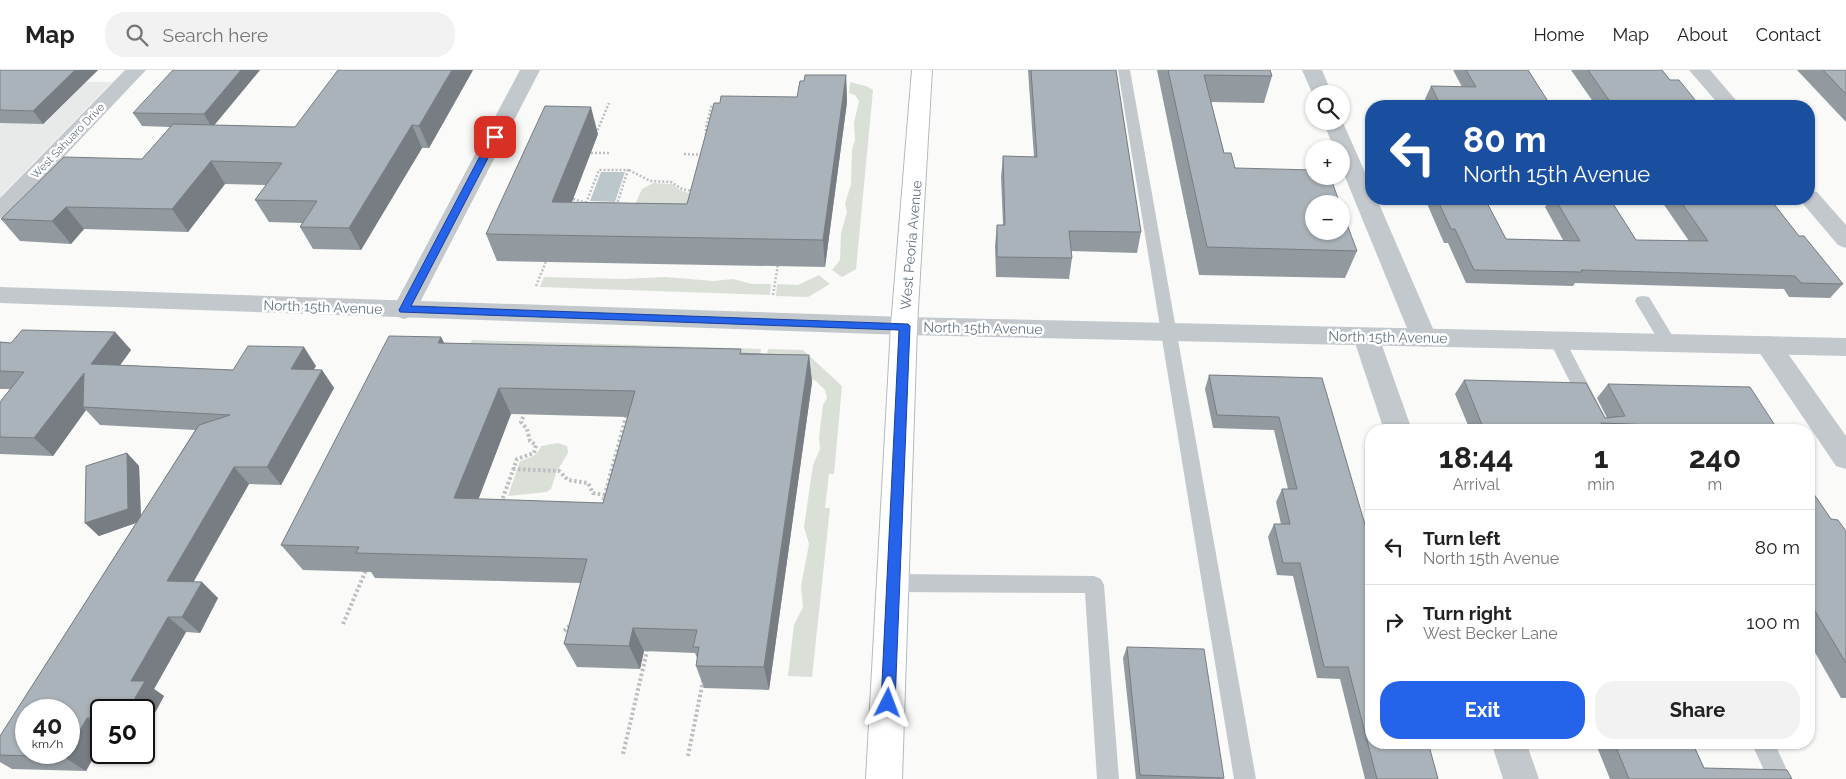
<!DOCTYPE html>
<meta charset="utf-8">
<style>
body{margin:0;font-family:Raleway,sans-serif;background:#f2f2f2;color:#222;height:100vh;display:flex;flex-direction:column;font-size:19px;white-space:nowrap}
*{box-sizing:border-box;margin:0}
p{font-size:16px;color:#767676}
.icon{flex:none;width:28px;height:28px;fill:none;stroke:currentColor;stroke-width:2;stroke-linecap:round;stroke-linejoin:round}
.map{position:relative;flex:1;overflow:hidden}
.drawer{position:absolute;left:1365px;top:354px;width:450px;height:325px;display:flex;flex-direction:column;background:#fff;border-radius:20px;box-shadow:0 1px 4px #0004}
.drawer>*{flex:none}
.top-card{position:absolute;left:1365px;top:30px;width:450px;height:105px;border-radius:20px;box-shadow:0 1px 4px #0004;background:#1a4fa0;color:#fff;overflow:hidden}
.buttons{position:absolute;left:1305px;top:15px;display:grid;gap:10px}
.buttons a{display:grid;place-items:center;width:45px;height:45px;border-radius:50%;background:#fff;box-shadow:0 1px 4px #0004;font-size:25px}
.speed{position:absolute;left:15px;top:629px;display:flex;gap:10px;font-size:25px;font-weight:700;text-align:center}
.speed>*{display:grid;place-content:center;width:65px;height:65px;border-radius:50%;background:#fff;box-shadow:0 1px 4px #0004;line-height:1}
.speed small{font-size:12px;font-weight:400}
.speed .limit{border:2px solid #111;border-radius:8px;background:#fff;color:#111}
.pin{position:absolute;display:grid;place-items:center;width:42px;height:42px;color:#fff;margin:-21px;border-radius:10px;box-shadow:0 2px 8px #0006}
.me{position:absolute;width:55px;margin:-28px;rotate:3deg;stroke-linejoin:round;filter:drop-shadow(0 0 4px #0008)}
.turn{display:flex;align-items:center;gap:18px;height:105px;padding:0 15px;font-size:22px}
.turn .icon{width:65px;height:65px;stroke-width:2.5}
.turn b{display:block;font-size:35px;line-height:42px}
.eta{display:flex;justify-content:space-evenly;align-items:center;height:85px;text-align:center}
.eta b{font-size:30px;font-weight:700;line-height:35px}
.action{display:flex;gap:10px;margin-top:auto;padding:10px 15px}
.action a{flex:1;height:58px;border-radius:20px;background:#2563eb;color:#fff;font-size:20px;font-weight:700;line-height:58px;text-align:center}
.action a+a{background:#f2f2f2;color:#222}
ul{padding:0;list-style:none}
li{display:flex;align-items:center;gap:15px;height:75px;padding:0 15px;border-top:1px solid #e0e0e0}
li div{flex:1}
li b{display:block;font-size:19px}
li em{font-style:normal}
header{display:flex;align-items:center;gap:30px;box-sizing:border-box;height:70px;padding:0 25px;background:#fff;border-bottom:1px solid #e0e0e0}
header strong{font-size:24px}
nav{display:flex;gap:28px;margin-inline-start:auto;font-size:18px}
.search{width:350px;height:45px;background:#f2f2f2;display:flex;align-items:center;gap:12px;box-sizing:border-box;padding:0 18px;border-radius:20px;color:#767676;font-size:19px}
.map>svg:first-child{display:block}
.built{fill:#e8e9e9}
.green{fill:#dadfd7}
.water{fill:#bbc7cb}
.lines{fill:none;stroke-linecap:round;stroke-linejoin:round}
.secondary-casing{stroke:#b3babf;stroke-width:2}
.path-far1{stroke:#bbbfc2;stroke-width:2.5;stroke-dasharray:2 2;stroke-linecap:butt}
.path{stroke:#bbbfc2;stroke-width:4;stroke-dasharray:2.5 2.5;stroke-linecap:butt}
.service{fill:#c3c8cc;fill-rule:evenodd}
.minor{fill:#c3c8cc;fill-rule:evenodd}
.tertiary{fill:#c3c8cc;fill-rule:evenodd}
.secondary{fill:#fff;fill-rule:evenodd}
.wall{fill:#929a9f;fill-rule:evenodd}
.shaded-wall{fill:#777d82}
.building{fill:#aab3b9;stroke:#777d82;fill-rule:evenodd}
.route{fill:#2563eb;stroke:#184099}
.labels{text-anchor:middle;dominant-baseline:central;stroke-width:5;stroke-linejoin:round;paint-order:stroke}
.far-street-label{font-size:11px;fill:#657683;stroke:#fff}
.street-label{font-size:14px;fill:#657683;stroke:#fff}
</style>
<header>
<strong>Map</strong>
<div class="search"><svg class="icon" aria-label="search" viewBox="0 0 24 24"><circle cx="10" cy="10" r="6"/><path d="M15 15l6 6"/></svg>Search here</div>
<nav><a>Home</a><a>Map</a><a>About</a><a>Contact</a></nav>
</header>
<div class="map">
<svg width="1846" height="709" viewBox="0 0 1846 709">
<rect width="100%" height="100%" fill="#fafaf8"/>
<path class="built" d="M 16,12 L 112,12 L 0,127 L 0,26 Z"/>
<path class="green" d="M 850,12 L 866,16 L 873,20 L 856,199 L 842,207 L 832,200 L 840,190 L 841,163 L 847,142 L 845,133 L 851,115 L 852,79 L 855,70 L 854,53 L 859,31 L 855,25 L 849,23 Z
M 653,113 L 672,114 L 680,120 L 689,123 L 703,123 L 693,161 L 629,149 L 642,119 Z
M 819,205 L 830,214 L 808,227 L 776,226 L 777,214 L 798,215 Z
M 544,207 L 624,209 L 665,207 L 714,211 L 733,209 L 752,214 L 771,214 L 770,225 L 540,217 Z
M 472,270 L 761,279 L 758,295 L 464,288 Z
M 768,279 L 803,280 L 842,316 L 834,404 L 829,404 L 825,438 L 830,438 L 812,607 L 788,606 L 794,555 L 803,537 L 801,516 L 809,474 L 804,457 L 813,395 L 820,379 L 819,368 L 823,335 L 827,328 L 825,320 L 816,311 L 779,295 L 765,295 Z
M 558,373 L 567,376 L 568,383 L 556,403 L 551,419 L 546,422 L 508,426 L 520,391 C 530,388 537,386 541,376 Z"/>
<path class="water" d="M 601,102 L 625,102 L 615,132 L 590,131 Z"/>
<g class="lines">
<g class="secondary-casing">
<path id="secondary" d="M 912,0 L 932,0 L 917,256 L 902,709 L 866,709 L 891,256 Z"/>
</g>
<path class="path-far1" d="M 596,64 L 609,33
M 706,65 L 706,57 L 712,34
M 591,83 L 610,83
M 684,84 L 704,85
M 629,100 L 650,111 L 671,112 L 682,119 L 693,121
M 573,129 L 587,133
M 586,133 L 599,100 L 628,100 L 617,134 L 613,134
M 536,216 L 547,189
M 773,225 L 778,194"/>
<path class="path" d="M 513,399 L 559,401 L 568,410 L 588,413 L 593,423 L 605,425
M 501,433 L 517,389 L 534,383 L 536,375 L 530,371 L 527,359 L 521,352 L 524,345
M 602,435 L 626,347
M 343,554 L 366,500
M 564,561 L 571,554
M 623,684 L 647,581
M 688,686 L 703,611"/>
<path class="service" d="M 1118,0 L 1130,0 L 1256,709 L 1234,709 Z
M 1643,226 L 1649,227 L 1675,270 L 1677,274 L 1675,278 L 1669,280 L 1663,278 L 1635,231 L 1637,227 Z
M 1558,266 L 1564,268 L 1566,272 L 1612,360 L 1594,360 L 1550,272 L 1552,268 Z
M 894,504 L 1094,506 L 1101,509 L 1104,515 L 1119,709 L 1097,709 L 1085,523 L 894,522 L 887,519 L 884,513 L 887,507 Z
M 1751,672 L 1774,672 L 1791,709 L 1768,709 Z"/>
<path class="minor" d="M 125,0 L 146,0 L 8,146 L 0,148 L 0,128 Z
M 520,0 L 540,0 L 416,240 L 413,246 L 404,249 L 395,246 L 392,240 Z
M 1302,0 L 1322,0 L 1332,24 L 1314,24 L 1314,27 Z
M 1689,0 L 1710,0 L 1741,36 L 1720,36 Z
M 1341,48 L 1371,116 L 1371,129 L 1377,129 L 1437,268 L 1433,274 L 1424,277 L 1415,274 L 1411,268 L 1341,97 L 1341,79 L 1334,79 L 1323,51 L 1341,51 Z
M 1809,120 L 1817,122 L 1846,155 L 1846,178 L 1838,175 L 1799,129 L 1809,129 Z
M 1366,258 L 1375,261 L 1379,267 L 1412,360 L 1384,360 L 1353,267 L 1357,261 Z
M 1768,266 L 1777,268 L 1846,366 L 1846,399 L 1836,396 L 1759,282 L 1755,275 L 1759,268 Z
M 1491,672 L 1526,672 L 1539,709 L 1503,709 Z"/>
<path class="tertiary" d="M 0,217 L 904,247 L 1846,268 L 1846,286 L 904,265 L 0,233 Z"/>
<use href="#secondary" class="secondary"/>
</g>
<path class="wall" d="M 0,0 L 98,0 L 43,54 L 0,53 Z
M 260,0 L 214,55 L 295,57 L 473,0 L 429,78 L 422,78 L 361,180 L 313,179 L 300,157 L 302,153 L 269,152 L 255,130 L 266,115 L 225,114 L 188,162 L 84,159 L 71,174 L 20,171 L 1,149 L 142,89 L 170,57 L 142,56 L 133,43 Z
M 1028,0 L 1116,0 L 1141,162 L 1137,183 L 1071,181 L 1072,188 L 1069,209 L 996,207 L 995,176 L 997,155 L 1003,155 L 1001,107 L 1003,86 L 1034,87 Z
M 1157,0 L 1270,0 L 1272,6 L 1264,33 L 1211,32 L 1224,83 L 1235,98 L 1357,181 L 1345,208 L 1199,205 Z
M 1453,0 L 1528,0 L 1551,36 L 1429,36 L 1425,29 L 1431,16 L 1462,17 Z
M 1571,0 L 1662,0 L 1670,10 L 1700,36 L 1596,36 Z
M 1797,0 L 1846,0 L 1846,52 Z
M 846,5 L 847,32 L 825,197 L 497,191 L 486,164 L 598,64 L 572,132 L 687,134 L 720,33 L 797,27 L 804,11 Z
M 1425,129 L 1485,129 L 1506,169 L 1563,170 L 1545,137 L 1550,129 L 1610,129 L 1636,170 L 1689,171 L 1660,129 L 1770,129 L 1799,166 L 1843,214 L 1830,228 L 1789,227 L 1784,219 L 1575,213 L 1573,216 L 1466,213 L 1448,173 L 1444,173 Z
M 115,262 L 131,280 L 120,295 L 233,300 L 316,296 L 313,300 L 322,300 L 334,318 L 281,415 L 249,414 L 193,511 L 218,528 L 200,563 L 186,562 L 154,619 L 164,626 L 144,663 L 144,640 L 101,640 L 101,674 L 86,701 L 12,699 L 0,692 L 0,666 L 136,453 L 99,466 L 85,453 L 127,383 L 139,396 L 141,446 L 195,360 L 100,355 L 86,340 L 53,386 L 0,384 L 0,332 L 10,319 L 0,319 L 0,272 L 11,273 Z
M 441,267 L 444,273 L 809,285 L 812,312 L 769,620 L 704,618 L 696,596 L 697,588 L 695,583 L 644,581 L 640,599 L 577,597 L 564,574 L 581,513 L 375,508 L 371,502 L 303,500 L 281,475 ZM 511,344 L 628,347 L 603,433 L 478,429 Z
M 1209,305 L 1322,308 L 1438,709 L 1365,709 L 1340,609 L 1317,608 L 1293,506 L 1277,505 L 1268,467 L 1274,454 L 1281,454 L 1276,432 L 1282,419 L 1288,419 L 1274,360 L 1213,358 L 1205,319 Z
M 1464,310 L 1605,348 L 1607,348 L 1597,328 L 1608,314 L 1778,360 L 1470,360 L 1455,324 Z
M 1809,417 L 1831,449 L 1846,461 L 1846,628 L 1841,628 L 1809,572 Z
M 1127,577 L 1224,708 L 1223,709 L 1136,709 L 1123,588 Z
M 1595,672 L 1692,672 L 1704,698 L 1792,709 L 1610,709 Z"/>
<path class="shaded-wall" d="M 75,0 L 98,0 L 43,54 L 33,41 Z
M 241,0 L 260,0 L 212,58 L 204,44 Z
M 452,0 L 473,0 L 429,78 L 419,56 Z
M 846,5 L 847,32 L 825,197 L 823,170 Z
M 591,37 L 598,64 L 561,160 L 552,132 Z
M 412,55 L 422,78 L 361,180 L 349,158 Z
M 211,91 L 225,114 L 188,162 L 172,139 Z
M 66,137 L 84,159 L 71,174 L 52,151 Z
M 115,262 L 131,280 L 108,312 L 91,294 Z
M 441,267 L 455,294 L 438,273 Z
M 304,277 L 316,296 L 303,317 L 291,299 Z
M 809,285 L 812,312 L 769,620 L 764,597 Z
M 322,300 L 334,318 L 281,415 L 267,397 Z
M 84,303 L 83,337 L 86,340 L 53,386 L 34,368 Z
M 499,318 L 511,344 L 469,454 L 454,428 Z
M 127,383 L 139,396 L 141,451 L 99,466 L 85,453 Z
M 234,397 L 249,414 L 185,527 L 167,511 Z
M 202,512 L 218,528 L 200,563 L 182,547 Z
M 168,547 L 186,562 L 154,619 L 164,626 L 144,663 L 144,640 L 128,640 L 131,611 Z
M 633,558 L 644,581 L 640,599 L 629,576 Z
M 87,648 L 101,658 L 101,674 L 86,701 L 64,687 L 67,682 L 69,682 L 69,679 Z"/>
<path class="building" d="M 0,0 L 75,0 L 33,41 L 0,40 Z
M 173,0 L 241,0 L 204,44 L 133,43 Z
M 338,0 L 452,0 L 419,56 L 412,55 L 349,158 L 300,157 L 317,131 L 255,130 L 282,93 L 211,91 L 172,139 L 66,137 L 52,151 L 1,149 L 64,87 L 142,89 L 173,54 L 295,57 Z
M 1031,0 L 1116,0 L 1141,162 L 1069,161 L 1072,188 L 997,187 L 997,155 L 1005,155 L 1003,86 L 1037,87 Z
M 1168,0 L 1270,0 L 1272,6 L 1204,5 L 1224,83 L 1231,83 L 1235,98 L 1314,100 L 1314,106 L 1330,106 L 1340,134 L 1314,134 L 1314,161 L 1341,161 L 1341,138 L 1357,181 L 1207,177 Z
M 1466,0 L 1528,0 L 1551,36 L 1441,36 L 1431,16 L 1476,17 Z
M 1588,0 L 1662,0 L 1670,10 L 1679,10 L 1700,36 L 1613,36 Z
M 1823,0 L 1846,0 L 1846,24 Z
M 805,5 L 846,5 L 823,170 L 486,164 L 545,36 L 591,37 L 552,132 L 687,134 L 714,33 L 720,33 L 721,26 L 797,27 L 800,11 L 804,11 Z
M 1437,129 L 1485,129 L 1506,169 L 1580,171 L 1555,129 L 1610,129 L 1636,170 L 1708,171 L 1679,129 L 1770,129 L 1799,166 L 1804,166 L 1843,214 L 1801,213 L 1795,206 L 1581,200 L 1582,202 L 1474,200 L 1455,159 L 1451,159 Z
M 22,260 L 115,262 L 91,294 L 233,300 L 248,276 L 304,277 L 291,299 L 322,300 L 267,397 L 234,397 L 167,511 L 202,512 L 182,547 L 168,547 L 131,611 L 145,611 L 128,640 L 101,640 L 101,648 L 87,648 L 69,679 L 69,640 L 26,640 L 26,682 L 67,682 L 64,687 L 0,685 L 0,666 L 199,355 L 230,345 L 83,337 L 84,303 L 34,368 L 0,367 L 0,332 L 24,302 L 0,301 L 0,272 L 11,273 Z
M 389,266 L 441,267 L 438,273 L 741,279 L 740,284 L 809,285 L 764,597 L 696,596 L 699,577 L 693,577 L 697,560 L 633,558 L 629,576 L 564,574 L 587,489 L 356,483 L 359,477 L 281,475 ZM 499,318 L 635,321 L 603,433 L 454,428 Z
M 1209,305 L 1322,308 L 1371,475 L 1371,672 L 1428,672 L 1438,709 L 1377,709 L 1348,597 L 1324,597 L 1300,493 L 1283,493 L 1274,454 L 1290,454 L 1282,419 L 1297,419 L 1279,347 L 1217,345 Z
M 1464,310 L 1586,313 L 1605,348 L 1625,346 L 1608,314 L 1750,317 L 1778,360 L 1685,360 L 1682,356 L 1601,353 L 1603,358 L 1538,356 L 1540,360 L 1484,360 Z
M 127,383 L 128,439 L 85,453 L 86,396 Z
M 1809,417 L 1831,449 L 1838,450 L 1846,461 L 1846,593 L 1809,531 Z
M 1127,577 L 1204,579 L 1224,708 L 1140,705 Z
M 1614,672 L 1692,672 L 1704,698 L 1787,700 L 1792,709 L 1629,709 Z"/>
<path class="route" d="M 495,64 L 499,67 L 411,236 L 908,254 L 910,256 L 895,633 L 893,637 L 888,639 L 883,637 L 881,633 L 899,260 L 400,242 L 399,240 L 490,67 Z"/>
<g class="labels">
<g class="far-street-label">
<text transform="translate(68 71) rotate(-46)">West Sahuaro Drive</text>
</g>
<g class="street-label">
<text transform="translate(911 175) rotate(-85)">West Peoria Avenue</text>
<text transform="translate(323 237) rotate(2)">North 15th Avenue</text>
<text transform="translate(983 258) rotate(1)">North 15th Avenue</text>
<text transform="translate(1388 267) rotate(1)">North 15th Avenue</text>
</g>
</g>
</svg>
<div class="buttons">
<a><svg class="icon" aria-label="search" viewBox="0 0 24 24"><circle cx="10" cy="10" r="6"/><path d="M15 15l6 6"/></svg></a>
<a>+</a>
<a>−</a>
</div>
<div class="speed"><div>40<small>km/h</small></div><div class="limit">50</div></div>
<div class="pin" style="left:495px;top:67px;background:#d93025"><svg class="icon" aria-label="arrive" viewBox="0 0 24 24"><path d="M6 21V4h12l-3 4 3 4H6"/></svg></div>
<svg class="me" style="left:888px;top:633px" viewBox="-20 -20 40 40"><path d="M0-17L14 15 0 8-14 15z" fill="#2563eb" stroke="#fff" stroke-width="4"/></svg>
<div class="top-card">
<div class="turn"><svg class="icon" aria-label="left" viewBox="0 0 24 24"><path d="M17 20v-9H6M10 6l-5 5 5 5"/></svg><div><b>80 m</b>North 15th Avenue</div></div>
</div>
<section class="drawer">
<div class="eta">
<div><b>18:44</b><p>Arrival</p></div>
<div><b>1</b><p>min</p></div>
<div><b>240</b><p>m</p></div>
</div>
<ul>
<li><svg class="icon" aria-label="left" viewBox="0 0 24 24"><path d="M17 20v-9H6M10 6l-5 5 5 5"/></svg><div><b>Turn left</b><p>North 15th Avenue</p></div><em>80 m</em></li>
<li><svg class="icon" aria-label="right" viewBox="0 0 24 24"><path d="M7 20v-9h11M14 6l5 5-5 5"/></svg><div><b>Turn right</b><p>West Becker Lane</p></div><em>100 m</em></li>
</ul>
<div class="action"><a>Exit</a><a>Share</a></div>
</section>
</div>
